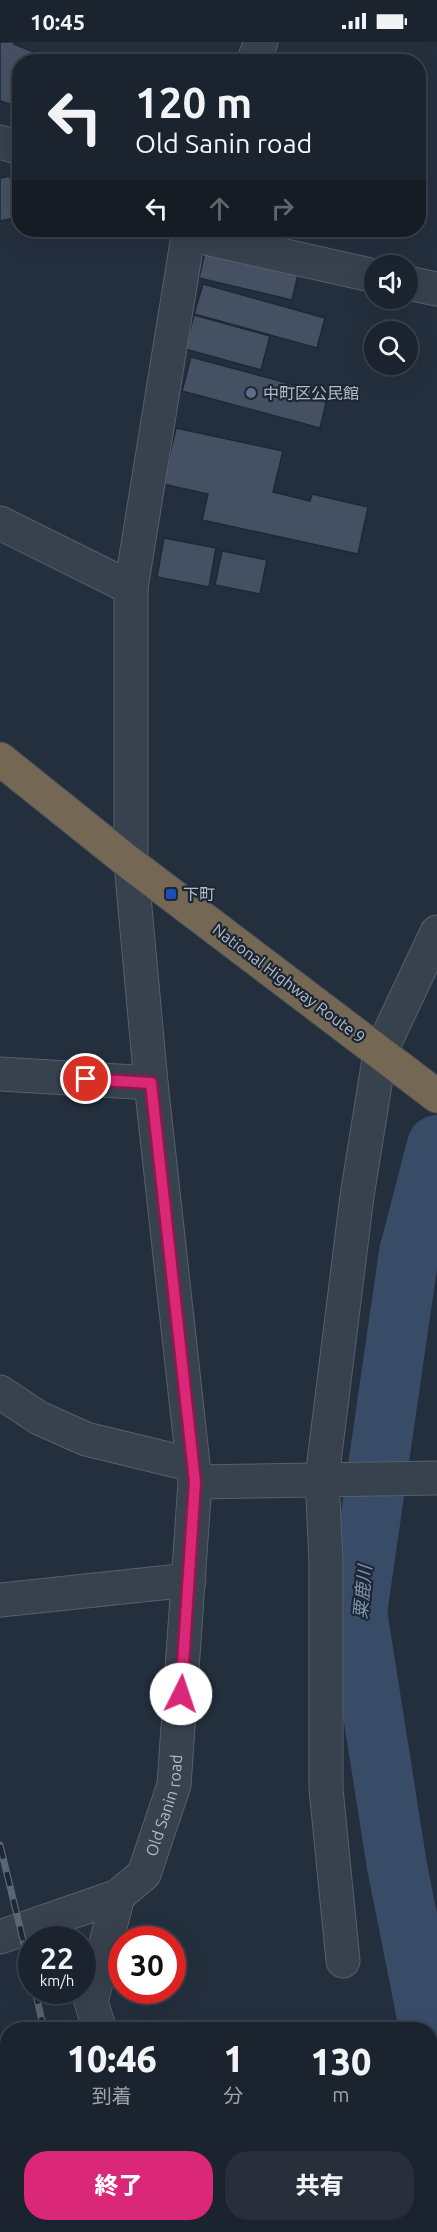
<!DOCTYPE html>
<html lang="ja">
<meta charset="utf-8">
<style>
body{margin:0;font-family:Ubuntu,"Noto Sans JP",sans-serif;background:#282f3a;color:#f1f3f6;height:100vh;display:flex;flex-direction:column;font-size:22px;white-space:nowrap}
*{box-sizing:border-box;margin:0}
p{font-size:20px;color:#a0a4aa}
.icon{flex:none;width:33px;height:33px;fill:none;stroke:currentColor;stroke-width:2;stroke-linecap:round;stroke-linejoin:round}
.map{position:relative;flex:1;overflow:hidden}
.panel{position:absolute;left:0px;top:1980px;width:438px;height:210px;display:flex;flex-direction:column;background:#1b232e;border-radius:24px 24px 0 0;box-shadow:0 6px 24px #0002,0 0 0 2px #39404a}
.panel>*{flex:none}
.banner{position:absolute;left:12px;top:12px;width:414px;height:183px;border-radius:24px;box-shadow:0 6px 24px #0002,0 0 0 2px #39404a;background:#1b232e;color:#f1f3f6;overflow:hidden}
.controls{position:absolute;left:364px;top:213px;display:grid;gap:12px}
.controls a{display:grid;place-items:center;width:54px;height:54px;border-radius:50%;background:#1b232e;box-shadow:0 6px 24px #0002,0 0 0 2px #39404a;font-size:30px}
.speed{position:absolute;left:18px;top:1884px;display:flex;gap:12px;font-size:30px;font-weight:700;text-align:center}
.speed>*{display:grid;place-content:center;width:78px;height:78px;border-radius:50%;background:#1b232e;box-shadow:0 6px 24px #0002,0 0 0 2px #39404a;line-height:1}
.speed small{font-size:15px;font-weight:400}
.speed .limit{border:9px solid #d22;background:#fff;color:#111}
.pin{position:absolute;display:grid;place-items:center;width:51px;height:51px;color:#fff;margin:-26px;border:3px solid #fff;border-radius:50%;box-shadow:0 2px 6px #0007}
.me{position:absolute;width:66px;margin:-33px;rotate:4deg;stroke-linejoin:round;filter:drop-shadow(0 0 4px #0008)}
.turn{display:flex;align-items:center;gap:21px;height:126px;padding:0 24px;font-size:27px}
.turn .icon{width:78px;height:78px;stroke-width:2.5}
.turn b{display:block;font-size:42px;line-height:51px}
.lanes{display:flex;align-items:center;height:57px;padding:0 24px;background:#0003;justify-content:center;gap:30px;direction:ltr}
.lanes .off{opacity:.35}
.eta{display:flex;justify-content:space-evenly;align-items:center;height:102px;text-align:center}
.eta b{font-size:36px;font-weight:800;line-height:42px}
.primary-button{display:flex;gap:12px;margin-top:auto;padding:12px 24px}
.primary-button a{flex:1;height:69px;border-radius:24px;background:#db2777;color:#fff;font-size:24px;font-weight:800;line-height:69px;text-align:center}
.primary-button a+a{background:#282f3a;color:#f1f3f6}
.status{display:flex;justify-content:space-between;align-items:center;height:42px;padding:0 30px;background:#1b232e;direction:ltr}
.status svg{height:16px;fill:currentColor}
.map>svg:first-child{display:block}
.lines{fill:none;stroke-linecap:round;stroke-linejoin:round}
.river{stroke:#394c67;stroke-width:60}
.building{fill:#455162;stroke:#1f2835;stroke-width:1.5}
.minor-casing{stroke:#565f6c;stroke-width:35}
.highway-casing{stroke:#434c59;stroke-width:35}
.minor{stroke:#38414e;stroke-width:33}
.highway{stroke:#746855;stroke-width:33}
.rail-casing{stroke:#5a6575;stroke-width:7}
.rail{stroke:#1d2633;stroke-width:4.5;stroke-dasharray:14;stroke-linecap:butt}
.route-casing{stroke:#8e194d;stroke-width:15}
.route{stroke:#db2777;stroke-width:10}
.service-dot{fill:#5c6f8a;stroke:#1d2633;stroke-width:2}
.transit-dot{fill:#1a4fb4;stroke:#1d2633;stroke-width:2}
.labels{text-anchor:middle;dominant-baseline:central;stroke-width:4.5;stroke-linejoin:round;paint-order:stroke}
.poi-label{font-size:16px;fill:#b4bcc9;stroke:#1d2633;text-anchor:start}
.street-label{font-size:16px;fill:#b4bcc9;stroke:#1d2633}
.water-label{font-size:18px;font-style:italic;fill:#7c92b1;stroke:#1d2633}
</style>
<div class="status"><b>10:45</b><svg viewBox="0 0 49 12"><path d="M0 12V9h3v3zM5 12V6h3v6zM10 12V3h3v9zM15 12V0h3v12zM26 1h20v11H26zM47 4h2v5h-2z"/></svg></div>
<div class="map">
<svg width="437" height="2190" viewBox="0 0 437 2190">
<rect width="100%" height="100%" fill="#242f3e"/>
<g class="lines">
<path class="river" d="M 437,1103 L 409,1211 L 357,1570 L 397,1824 L 426,1970 L 437,1995"/>
</g>
<path class="building" d="M 0,0 L 15,0 L 14,2 L 44,14 L 42,20 L 20,20 L 20,65 L 0,59 Z
M 10,134 L 16,176 L 0,179 L 0,136 Z
M 243,188 L 283,188 L 280,198 Z
M 207,201 L 300,224 L 292,258 L 199,236 Z
M 203,242 L 325,276 L 317,306 L 194,272 Z
M 194,273 L 270,294 L 261,328 L 185,307 Z
M 191,315 L 313,348 L 311,353 L 327,357 L 320,386 L 182,349 Z
M 176,386 L 283,409 L 273,450 L 310,459 L 312,452 L 368,465 L 358,512 L 202,478 L 208,452 L 163,442 Z
M 164,496 L 216,506 L 209,545 L 157,535 Z
M 222,509 L 267,518 L 260,552 L 215,543 Z"/>
<g class="lines">
<g class="minor-casing">
<g id="minor">
<path d="M 253,20 L 261,0"/>
<path d="M 0,100 L 20,106"/>
<path d="M 188,192 L 375,234"/>
<path d="M 408,241 L 437,247"/>
<path d="M 0,481 L 131,546"/>
<path d="M 0,1032 L 151,1041"/>
<path d="M 0,1350 L 39,1376 L 86,1397 L 193,1423"/>
<path d="M 195,1440 L 437,1436"/>
<path d="M 0,1558 L 189,1538"/>
<path id="s1" d="M 0,1895 L 118,1854 L 144,1832 L 174,1743 L 195,1440 L 151,1041 L 131,822 L 131,546 L 189,188"/>
<path d="M 343,1919 L 326,1747 L 326,1520 L 322,1436 L 357,1154 L 380,1011 L 437,890"/>
<path d="M 100,1988 L 91,1960 L 118,1854"/>
<path d="M 164,2182 L 167,2190"/>
</g>
</g>
<g class="highway-casing">
<path id="highway" d="M 0,717 L 131,822 L 437,1054"/>
</g>
<use href="#minor" class="minor"/>
<use href="#highway" class="highway"/>
<g class="rail-casing">
<path id="rail" d="M 0,1803 L 32,1935
M 35,1948 L 44,1988
M 99,2182 L 101,2190"/>
</g>
<use href="#rail" class="rail"/>
</g>
<g class="lines">
<g class="route-casing">
<path id="route" d="M 86,1037 L 151,1041 L 195,1440 L 181,1652"/>
</g>
<use href="#route" class="route"/>
</g>
<circle class="service-dot" cx="251" cy="351" r="6"/>
<rect class="transit-dot" x="165" y="846" width="12" height="12" rx="3"/>
<g class="labels">
<g class="poi-label">
<text x="263" y="351">中町区公民館</text>
<text x="183" y="852">下町</text>
</g>
<g class="street-label">
<text transform="translate(289 941) rotate(37)">National Highway Route 9</text>
<text stroke="none"><textPath href="#s1" startOffset="231">Old Sanin road</textPath></text>
</g>
<g class="water-label">
<text transform="translate(362 1550) rotate(-85)">粟鹿川</text>
</g>
</g>
</svg>
<div class="controls">
<a><svg class="icon" aria-label="sound" viewBox="0 0 24 24"><path d="M4 9h4l5-4v14l-5-4H4zM17 9q2 3 0 6"/></svg></a>
<a><svg class="icon" aria-label="search" viewBox="0 0 24 24"><circle cx="10" cy="10" r="6"/><path d="M15 15l6 6"/></svg></a>
</div>
<div class="speed"><div>22<small>km/h</small></div><div class="limit">30</div></div>
<div class="pin" style="left:86px;top:1037px;background:#d93025"><svg class="icon" aria-label="arrive" viewBox="0 0 24 24"><path d="M6 21V4h12l-3 4 3 4H6"/></svg></div>
<svg class="me" style="left:181px;top:1652px" viewBox="-20 -20 40 40"><circle r="19" fill="#fff"/><path d="M0-13L10 11 0 6-10 11z" fill="#db2777"/></svg>
<div class="banner">
<div class="turn"><svg class="icon" aria-label="left" viewBox="0 0 24 24"><path d="M17 20v-9H6M10 6l-5 5 5 5"/></svg><div><b>120 m</b>Old Sanin road</div></div>
<div class="lanes"><svg class="icon" aria-label="left" viewBox="0 0 24 24"><path d="M17 20v-9H6M10 6l-5 5 5 5"/></svg><svg class="icon off" aria-label="ahead" viewBox="0 0 24 24"><path d="M12 20V5M6 11l6-6 6 6"/></svg><svg class="icon off" aria-label="right" viewBox="0 0 24 24"><path d="M7 20v-9h11M14 6l5 5-5 5"/></svg></div>
</div>
<section class="panel">
<div class="eta">
<div><b>10:46</b><p>到着</p></div>
<div><b>1</b><p>分</p></div>
<div><b>130</b><p>m</p></div>
</div>
<div class="primary-button"><a>終了</a><a>共有</a></div>
</section>
</div>
